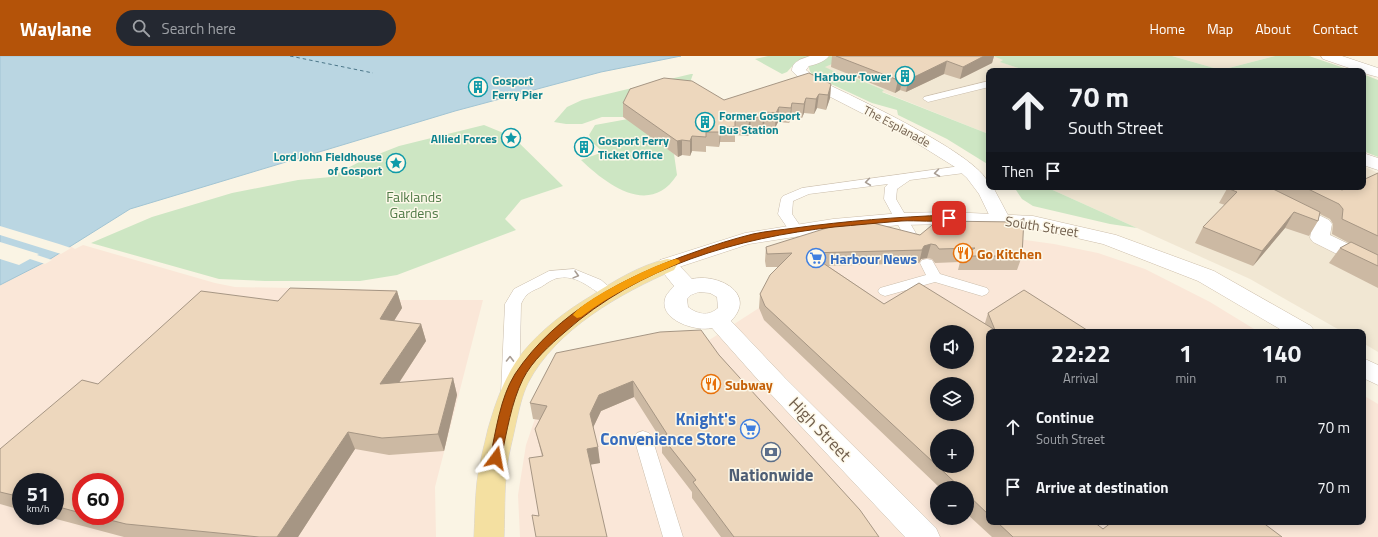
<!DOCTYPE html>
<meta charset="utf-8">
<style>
body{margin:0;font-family:"Titillium Web",sans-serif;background:#242831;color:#f1f3f6;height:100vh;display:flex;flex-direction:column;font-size:15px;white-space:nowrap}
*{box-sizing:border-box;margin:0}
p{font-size:13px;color:#9ea1a6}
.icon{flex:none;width:22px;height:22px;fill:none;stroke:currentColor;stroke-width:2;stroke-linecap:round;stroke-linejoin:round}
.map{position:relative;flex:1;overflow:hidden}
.sheet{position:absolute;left:986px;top:273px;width:380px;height:196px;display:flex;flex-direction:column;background:#171b24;border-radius:8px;box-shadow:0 2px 10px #0003}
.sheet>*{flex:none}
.top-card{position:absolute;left:986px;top:12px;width:380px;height:122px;border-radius:8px;box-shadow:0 2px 10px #0003;background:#171b24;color:#f1f3f6;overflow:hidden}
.fabs{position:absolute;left:930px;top:269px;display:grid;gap:8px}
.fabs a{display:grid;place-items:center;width:44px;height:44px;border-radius:50%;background:#171b24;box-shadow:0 2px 10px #0003;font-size:20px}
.speed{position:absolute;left:12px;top:417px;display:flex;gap:8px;font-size:20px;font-weight:700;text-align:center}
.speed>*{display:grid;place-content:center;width:52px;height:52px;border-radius:50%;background:#171b24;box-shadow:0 2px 10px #0003;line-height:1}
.speed small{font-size:10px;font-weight:400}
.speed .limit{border:6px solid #d22;background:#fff;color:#111}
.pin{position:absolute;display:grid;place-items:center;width:34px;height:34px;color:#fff;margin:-17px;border-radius:8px;box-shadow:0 2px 6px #0006}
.me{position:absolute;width:44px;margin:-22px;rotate:13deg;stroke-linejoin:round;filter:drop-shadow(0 0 3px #0008)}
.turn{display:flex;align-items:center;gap:14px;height:84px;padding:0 16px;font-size:18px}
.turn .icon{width:52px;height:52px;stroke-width:2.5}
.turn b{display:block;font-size:28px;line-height:34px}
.then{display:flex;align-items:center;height:38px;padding:0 16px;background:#0003;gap:8px;font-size:15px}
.eta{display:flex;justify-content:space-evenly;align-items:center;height:68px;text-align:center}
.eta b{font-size:24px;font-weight:700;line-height:28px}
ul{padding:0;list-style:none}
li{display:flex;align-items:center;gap:12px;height:60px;padding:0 16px}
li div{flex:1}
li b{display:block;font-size:15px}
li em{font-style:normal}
header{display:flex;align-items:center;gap:24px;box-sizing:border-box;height:56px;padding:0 20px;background:#b45309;color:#fff}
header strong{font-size:19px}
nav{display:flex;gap:22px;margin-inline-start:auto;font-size:14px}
.search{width:280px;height:36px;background:#242831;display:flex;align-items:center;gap:10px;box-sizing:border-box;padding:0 14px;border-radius:22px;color:#9ea1a6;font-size:15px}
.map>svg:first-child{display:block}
.residential{fill:#f1e7d3}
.commercial{fill:#fae7d8;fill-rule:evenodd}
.green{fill:#cde6c3}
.water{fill:#bad6e2;stroke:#a1c4d3}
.pier{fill:#faf4e4}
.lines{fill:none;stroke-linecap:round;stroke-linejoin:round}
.ferry{stroke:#4b7689;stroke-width:1;stroke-dasharray:3.5 3;stroke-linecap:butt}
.service-casing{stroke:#cabdab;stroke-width:1}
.pedestrian-casing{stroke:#cabdab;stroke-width:1}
.minor-casing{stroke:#cabdab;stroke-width:1}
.secondary-casing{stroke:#cdbeaa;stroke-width:1}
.primary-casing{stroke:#dad5d0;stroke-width:1}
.service{fill:#fff;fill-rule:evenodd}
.pedestrian{fill:#fff;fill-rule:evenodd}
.minor{fill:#fff;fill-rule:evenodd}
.secondary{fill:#fff;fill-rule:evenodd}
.primary{fill:#f4e0a1;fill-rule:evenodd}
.wall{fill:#ccb9a3;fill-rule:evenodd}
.shaded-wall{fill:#a69684}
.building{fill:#edd7bd;stroke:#a69684;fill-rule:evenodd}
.oneway{stroke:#a99e94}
.route{fill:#b45309;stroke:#753606}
.slow{fill:#f59e0b}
.labels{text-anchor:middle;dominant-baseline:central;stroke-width:3;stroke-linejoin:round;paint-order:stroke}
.far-culture-label{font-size:12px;font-weight:bold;fill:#0d838f;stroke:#fdf8e9;text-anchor:end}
.far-street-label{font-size:12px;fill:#705e4c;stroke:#fdf8e9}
.park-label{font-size:14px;fill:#507a47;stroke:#fdf8e9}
.street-label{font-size:14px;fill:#705e4c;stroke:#fdf8e9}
.food-label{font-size:14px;font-weight:bold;fill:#c56008;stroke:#fdf8e9;text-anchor:start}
.shop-label{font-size:14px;font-weight:bold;fill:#366cbe;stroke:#fdf8e9;text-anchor:start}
.near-shop-label{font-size:17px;font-weight:bold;fill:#366cbe;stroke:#fdf8e9;text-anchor:end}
.near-street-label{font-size:17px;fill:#705e4c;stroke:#fdf8e9}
.near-service-label{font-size:17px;font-weight:bold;fill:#4e5e75;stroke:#fdf8e9}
</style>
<header>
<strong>Waylane</strong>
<div class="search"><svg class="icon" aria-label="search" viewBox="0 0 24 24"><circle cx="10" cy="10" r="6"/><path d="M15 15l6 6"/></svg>Search here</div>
<nav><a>Home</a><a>Map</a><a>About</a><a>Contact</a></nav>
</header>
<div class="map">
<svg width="1378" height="481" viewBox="0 0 1378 481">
<rect width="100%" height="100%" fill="#faf4e4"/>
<path class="residential" d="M 851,0 L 993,0 L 1004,4 L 1001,6 L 1027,15 L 989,15 L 989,76 L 986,77 L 881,35 L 884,34 L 850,20 L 846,21 L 824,11 Z
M 1172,0 L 1275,0 L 1221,14 Z
M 1363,110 L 1378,117 L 1378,296 L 1363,287 L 1363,276 L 1343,276 L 1250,223 L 1046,131 L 1363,131 Z"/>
<path class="commercial" d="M 1018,183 L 1054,188 L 1098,197 L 1145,213 L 1210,246 L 1259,276 L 989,276 L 989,466 L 1363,466 L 1363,339 L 1378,348 L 1378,481 L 520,481 L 518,439 L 526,389 L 539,351 L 700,290 L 759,252 L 769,233 L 799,203 ZM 937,276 L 967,276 L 967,306 L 937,306 ZM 937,328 L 967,328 L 967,358 L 937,358 ZM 937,380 L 967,380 L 967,410 L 937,410 ZM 937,432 L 967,432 L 967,462 L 937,462 Z
M 83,189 L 215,227 L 235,231 L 394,234 L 390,244 L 483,244 L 435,431 L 436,481 L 0,481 L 0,229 L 47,205 L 70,190 L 75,193 ZM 21,426 L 55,426 L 55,460 L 21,460 ZM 81,426 L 115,426 L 115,460 L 81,460 Z"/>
<path class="green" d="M 768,0 L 851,0 L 825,11 L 846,21 L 850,20 L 884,34 L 882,36 L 986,77 L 989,76 L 989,109 L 947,83 L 898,59 L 897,54 L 872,47 L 829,27 L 825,28 C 817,23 808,19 809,8 L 797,5 L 787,16 L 782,18 L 755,3 Z
M 993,0 L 1172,0 L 1221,14 L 1275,0 L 1309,0 L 1353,15 L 1027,15 L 1000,6 L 1003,4 Z
M 691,18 L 693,18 L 686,38 L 624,61 L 602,61 L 582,68 L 566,68 L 554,66 L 567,51 L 582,44 Z
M 1363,18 L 1378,24 L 1378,101 L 1363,95 Z
M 628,63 L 674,98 L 677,119 C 650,161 607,129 581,104 L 603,96 L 594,88 L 589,79 L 595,69 Z
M 484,69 L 513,81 L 563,130 L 521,144 L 505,163 L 516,174 L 397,219 L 360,225 L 265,225 L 219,223 L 91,187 L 152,161 L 232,137 L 298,124 L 331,121 L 361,105 L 399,90 Z
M 1014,131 L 1046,131 L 1137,172 L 1110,168 L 1033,150 L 1022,143 Z"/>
<path class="water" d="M 0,0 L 681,0 L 601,16 L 455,55 L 130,153 L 47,205 L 0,229 Z"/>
<path class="pier" d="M 0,170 L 59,188 L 71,192 L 61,198 L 0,179 Z
M 0,186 L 39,198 L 37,199 L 52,204 L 45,208 L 30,203 L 19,209 L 0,203 Z"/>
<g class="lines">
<path class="ferry" d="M 290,0 L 373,17"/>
<g class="service-casing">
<path id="service" d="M 989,25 L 989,31 L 928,46 L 923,43 L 924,41 Z
M 968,109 L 972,110 L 974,113 L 972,116 L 910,124 L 897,133 L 896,143 L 921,186 L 919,189 L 914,190 L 909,189 L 884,143 L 885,131 L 888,128 L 809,138 L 793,145 L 792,158 L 803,174 L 801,177 L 791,177 L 778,158 L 781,143 L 783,140 L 802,132 Z
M 927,203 L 932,204 L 940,218 L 987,232 L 989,235 L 987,238 L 982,240 L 935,226 L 885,240 L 880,238 L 878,235 L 880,232 L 926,219 L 920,207 L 922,204 Z
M 574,213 L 601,224 L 616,237 L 614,240 C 598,245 584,217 558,222 C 552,223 546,228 541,231 C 530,236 526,237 521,248 L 519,337 L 516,342 L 510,343 L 504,342 L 501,337 L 505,248 L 514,233 L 549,215 Z
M 643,375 L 649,377 L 652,382 L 683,481 L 663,481 L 634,382 L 637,377 Z"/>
</g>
<g class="pedestrian-casing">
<path id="pedestrian" d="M 810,0 L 829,0 C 824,7 807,12 799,10 L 797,7 L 799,4 Z
M 667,203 L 674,204 L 692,223 C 717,217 758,237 731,265 L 785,322 L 936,472 L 940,481 L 905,481 L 767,334 L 712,272 C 696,276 659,264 665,243 C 666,238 671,234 674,230 L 657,209 L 660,204 ZM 699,236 L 710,237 L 717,241 L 718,252 C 708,261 697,258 688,251 L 687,243 L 691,239 Z"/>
</g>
<g class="minor-casing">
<path id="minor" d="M 1321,0 L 1342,0 L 1378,12 L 1378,21 L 1363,17 L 1363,15 L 1358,15 L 1323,3 Z
M 804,3 L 809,4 L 811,7 L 806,14 L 817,23 C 845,37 989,102 989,131 L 993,131 L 1010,163 L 1007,167 L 1000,169 L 993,167 L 979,138 L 967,122 L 955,111 L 899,76 L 807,29 L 792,15 C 792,7 797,5 804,3 Z
M 1363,97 L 1378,102 L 1378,114 L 1363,109 Z
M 1239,131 L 1262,131 L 1329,164 L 1332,168 L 1330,179 L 1378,202 L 1378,216 L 1371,215 L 1313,186 L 1310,182 L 1312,170 L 1242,135 Z"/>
</g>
<g class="secondary-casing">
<path id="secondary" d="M 949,156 L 1033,160 L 1116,179 L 1214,215 L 1311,270 L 1315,276 L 1285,276 L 1198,225 L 1103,188 L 1033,172 L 949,168 L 901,169 L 833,175 L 749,188 L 667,215 L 660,214 L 657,209 L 660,204 L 745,177 L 833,163 L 901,157 Z
M 1363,302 L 1378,309 L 1378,329 L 1363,322 Z"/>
</g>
<g class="primary-casing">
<path id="primary" d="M 667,203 L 674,204 L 677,209 L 674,214 C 621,237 556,273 528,327 C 522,339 519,354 516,367 C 513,382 509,396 507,411 C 504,435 505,458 504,481 L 474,481 C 475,463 475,444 477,426 C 479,408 484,391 488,373 C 496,345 505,319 523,296 C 542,273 566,255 591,240 C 614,225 640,209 667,203 Z"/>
</g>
<use href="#service" class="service"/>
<use href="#pedestrian" class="pedestrian"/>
<use href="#minor" class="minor"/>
<use href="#secondary" class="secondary"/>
<use href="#primary" class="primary"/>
</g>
<path class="wall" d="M 832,0 L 994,0 L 992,7 L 960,23 L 944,18 L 906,36 L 900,34 L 895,37 L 831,11 Z
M 831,28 L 830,42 L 826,54 L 817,52 L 814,58 L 804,57 L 802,62 L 791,62 L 789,67 L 778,66 L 775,72 L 764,71 L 762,76 L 750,76 L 748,80 L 735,79 L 735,86 L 720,86 L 719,91 L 706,90 L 706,96 L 692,95 L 690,100 L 682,99 L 678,101 L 623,61 L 623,47 L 724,44 Z
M 1378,117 L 1378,232 L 1329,207 L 1340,192 L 1349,187 L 1332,178 L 1333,168 L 1330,163 L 1320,158 L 1318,165 L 1309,180 L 1285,172 L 1253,210 L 1195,187 L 1203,171 L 1225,149 L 1219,147 L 1228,131 L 1336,131 L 1342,134 Z
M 920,179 L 1022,200 L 1017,214 L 958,214 L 960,206 L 935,207 L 932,203 L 927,202 L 921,203 L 919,207 L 828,210 L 884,248 L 985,267 L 988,257 L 1090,276 L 989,276 L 989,466 L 1065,466 L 1066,467 L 1103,473 L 1282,481 L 992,481 L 967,458 L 967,432 L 940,432 L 764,264 L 759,252 L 760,238 L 778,211 L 766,211 L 765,205 L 766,191 Z
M 397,235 L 402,252 L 394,265 L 421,268 L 426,285 L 399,327 L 453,322 L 457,339 L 444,395 L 389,399 L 355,393 L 298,481 L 124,481 L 45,460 L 55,460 L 55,426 L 21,426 L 21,454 L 0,448 L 0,393 L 98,328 ZM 81,426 L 115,460 L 81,460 Z
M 719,299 L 879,481 L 721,481 L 692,442 L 692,436 L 662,397 L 662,385 L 634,341 L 601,355 L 593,371 L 600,407 L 591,408 L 539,460 L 542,400 L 535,373 L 540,364 L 533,363 L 530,347 Z"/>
<path class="shaded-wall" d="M 984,0 L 994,0 L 992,7 L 960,23 L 963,11 Z
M 947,5 L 944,18 L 906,36 L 908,24 Z
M 903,21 L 900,34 L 895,37 L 898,24 Z
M 831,28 L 830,42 L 826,54 L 828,39 Z
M 819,38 L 817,52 L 814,58 L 816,43 Z
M 806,42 L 804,57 L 802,62 L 804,48 Z
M 792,47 L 791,62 L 789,67 L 791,52 Z
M 779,51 L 778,66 L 775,72 L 776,57 Z
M 765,56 L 764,71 L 762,76 L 763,61 Z
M 751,61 L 750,76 L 748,80 L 749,65 Z
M 721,71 L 720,86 L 719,91 L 720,76 Z
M 692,80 L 692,95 L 690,100 L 690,85 Z
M 682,84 L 682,99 L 678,101 L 677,85 Z
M 1294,156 L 1285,172 L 1253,210 L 1262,195 Z
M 931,188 L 927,202 L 921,203 L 919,207 L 922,194 L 924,190 Z
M 397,235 L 402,252 L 385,279 L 380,263 Z
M 421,268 L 426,285 L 387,345 L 380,328 Z
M 453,322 L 457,339 L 444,395 L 438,378 Z
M 633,325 L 634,341 L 601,355 L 592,374 L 590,358 L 599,339 Z
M 348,376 L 355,393 L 298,481 L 277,481 Z
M 598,391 L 600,407 L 589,409 L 587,393 Z"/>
<path class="building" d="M 836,0 L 984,0 L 963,11 L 947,5 L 908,24 L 903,21 L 898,24 Z
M 809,17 L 831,28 L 828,39 L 819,38 L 816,43 L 806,42 L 804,48 L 792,47 L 791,52 L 779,51 L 776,57 L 765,56 L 763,61 L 751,61 L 749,65 L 735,65 L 735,71 L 721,71 L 720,76 L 706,76 L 706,81 L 692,80 L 690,85 L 682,84 L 677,85 L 623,47 L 630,33 L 664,22 L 692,25 L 724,44 Z
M 1378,117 L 1378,180 L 1342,163 L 1343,153 L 1339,148 L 1304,131 L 1336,131 L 1342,134 L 1348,131 L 1363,131 L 1363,124 Z
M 1228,131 L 1269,131 L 1320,156 L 1318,165 L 1294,156 L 1262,195 L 1203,171 L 1237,136 L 1227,132 Z
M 1024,162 L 1022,200 L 962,200 L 975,192 L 939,193 L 936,189 L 931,188 L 924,190 L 922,194 L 808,197 L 884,248 L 919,227 L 995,274 L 988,257 L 1024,234 L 1090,276 L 989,276 L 989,459 L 967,438 L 967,432 L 961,432 L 765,250 L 760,238 L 770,219 L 792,197 L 767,198 L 766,191 L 830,171 L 873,167 L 920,179 L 937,165 L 1018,166 ZM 937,276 L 967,276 L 967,306 L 937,306 ZM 937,328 L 967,328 L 967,358 L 937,358 ZM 937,380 L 967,380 L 967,410 L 937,410 Z
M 1351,186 L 1378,199 L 1378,210 L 1340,192 Z
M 290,232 L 397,235 L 380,263 L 421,268 L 380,328 L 453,322 L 438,378 L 382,382 L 348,376 L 277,481 L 259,481 L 126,468 L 94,460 L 115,460 L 115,426 L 81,426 L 81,457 L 55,450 L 55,426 L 21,426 L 21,441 L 0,436 L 0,393 L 82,324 L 98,328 L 201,235 L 278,245 Z
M 701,274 L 719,299 L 860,454 L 879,481 L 734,481 L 693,426 L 696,424 L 662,381 L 667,378 L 633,325 L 599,339 L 590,358 L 598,391 L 587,393 L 607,481 L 536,481 L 532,459 L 539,460 L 529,402 L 543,400 L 535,373 L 547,350 L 530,347 L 556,297 L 660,276 Z
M 997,466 L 1065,466 L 1066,467 L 1067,466 L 1094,466 L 1103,473 L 1112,466 L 1262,466 L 1282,481 L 1013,481 Z"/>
<defs><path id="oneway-chevron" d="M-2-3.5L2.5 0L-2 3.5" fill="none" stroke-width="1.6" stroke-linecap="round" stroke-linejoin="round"/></defs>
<g class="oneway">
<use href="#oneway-chevron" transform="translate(937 117) rotate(172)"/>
<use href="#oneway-chevron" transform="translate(868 126) rotate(172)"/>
<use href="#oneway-chevron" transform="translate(576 219) rotate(15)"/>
<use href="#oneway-chevron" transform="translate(510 303) rotate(-89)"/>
</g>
<path class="route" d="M 949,159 L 952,160 L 952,163 C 936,167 917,164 901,165 C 878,167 856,169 834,171 C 737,182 639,210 565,276 C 550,289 532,305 523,323 C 511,347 507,376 501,402 L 500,405 L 496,406 L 491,405 L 490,402 C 496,375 500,342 515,318 C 557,255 626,220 695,196 C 714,189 733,183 753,178 C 767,175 781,174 795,172 C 846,165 897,161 949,159 Z"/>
<path class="slow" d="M 676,203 L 679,204 L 680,206 L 679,207 C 644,223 611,238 581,261 L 577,262 L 573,259 C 584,243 655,208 676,203 Z"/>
<defs>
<g id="building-ring" transform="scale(1)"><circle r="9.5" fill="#fdf8e9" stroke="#0f9aa8" stroke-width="1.5"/><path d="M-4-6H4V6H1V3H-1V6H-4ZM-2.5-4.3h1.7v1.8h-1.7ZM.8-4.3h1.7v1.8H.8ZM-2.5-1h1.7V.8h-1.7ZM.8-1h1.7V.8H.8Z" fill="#0f9aa8"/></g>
<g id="sight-ring" transform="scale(1)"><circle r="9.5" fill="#fdf8e9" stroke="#0f9aa8" stroke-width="1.5"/><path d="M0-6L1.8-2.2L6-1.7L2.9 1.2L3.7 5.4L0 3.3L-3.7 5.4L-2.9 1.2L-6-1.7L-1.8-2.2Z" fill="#0f9aa8"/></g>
<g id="restaurant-ring" transform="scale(1)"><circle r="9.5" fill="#fdf8e9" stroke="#e8710a" stroke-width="1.5"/><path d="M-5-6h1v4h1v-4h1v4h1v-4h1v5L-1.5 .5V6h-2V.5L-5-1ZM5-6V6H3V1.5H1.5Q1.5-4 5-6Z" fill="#e8710a"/></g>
<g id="supermarket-ring" transform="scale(1)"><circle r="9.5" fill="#fdf8e9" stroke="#3f7fe0" stroke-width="1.5"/><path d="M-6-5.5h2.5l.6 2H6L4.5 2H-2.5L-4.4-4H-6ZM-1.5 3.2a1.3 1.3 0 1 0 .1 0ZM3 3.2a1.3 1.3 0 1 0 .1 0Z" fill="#3f7fe0"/></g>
<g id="bank-ring" transform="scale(1)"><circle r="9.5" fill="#fdf8e9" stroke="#5c6f8a" stroke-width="1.5"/><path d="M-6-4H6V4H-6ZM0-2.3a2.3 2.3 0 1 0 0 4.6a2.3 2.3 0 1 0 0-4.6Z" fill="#5c6f8a"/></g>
</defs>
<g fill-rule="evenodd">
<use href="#building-ring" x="905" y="20"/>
<use href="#building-ring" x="478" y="31"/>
<use href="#building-ring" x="705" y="66"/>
<use href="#sight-ring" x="511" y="82"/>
<use href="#building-ring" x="584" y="91"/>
<use href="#sight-ring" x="396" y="107"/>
<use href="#restaurant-ring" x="963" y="197"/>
<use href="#supermarket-ring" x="816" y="202"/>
<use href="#restaurant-ring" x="711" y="328"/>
<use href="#supermarket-ring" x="750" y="373"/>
<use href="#bank-ring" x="771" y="396"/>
</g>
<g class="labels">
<g class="far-culture-label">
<text x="891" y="20">Harbour Tower</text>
<text x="492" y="24" text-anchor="start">Gosport<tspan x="492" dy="14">Ferry Pier</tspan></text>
<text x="719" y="59" text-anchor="start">Former Gosport<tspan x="719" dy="14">Bus Station</tspan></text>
<text x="497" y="82">Allied Forces</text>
<text x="598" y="84" text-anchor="start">Gosport Ferry<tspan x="598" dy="14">Ticket Office</tspan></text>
<text x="382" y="100">Lord John Fieldhouse<tspan x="382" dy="14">of Gosport</tspan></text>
</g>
<g class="far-street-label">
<text transform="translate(897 70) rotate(28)">The Esplanade</text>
</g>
<g class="park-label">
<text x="414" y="140">Falklands<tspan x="414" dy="16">Gardens</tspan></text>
</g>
<g class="street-label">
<text transform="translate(1042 170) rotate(9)">South Street</text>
</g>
<g class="food-label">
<text x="977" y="197">Go Kitchen</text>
<text x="725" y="328">Subway</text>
</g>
<g class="shop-label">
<text x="830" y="202">Harbour News</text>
</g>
<g class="near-shop-label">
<text x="736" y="363">Knight's<tspan x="736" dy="20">Convenience Store</tspan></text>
</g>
<g class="near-street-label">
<text transform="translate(820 373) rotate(46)">High Street</text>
</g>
<g class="near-service-label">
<text x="771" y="419">Nationwide</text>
</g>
</g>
</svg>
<div class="fabs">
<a><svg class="icon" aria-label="sound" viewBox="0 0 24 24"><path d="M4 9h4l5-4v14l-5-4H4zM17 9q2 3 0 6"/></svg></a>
<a><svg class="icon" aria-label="layers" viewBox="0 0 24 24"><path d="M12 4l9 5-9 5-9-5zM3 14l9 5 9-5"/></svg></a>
<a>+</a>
<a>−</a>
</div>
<div class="speed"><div>51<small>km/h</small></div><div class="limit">60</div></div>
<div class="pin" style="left:949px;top:162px;background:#d93025"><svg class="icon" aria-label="arrive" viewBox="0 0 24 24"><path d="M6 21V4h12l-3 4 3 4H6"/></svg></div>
<svg class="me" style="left:496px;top:402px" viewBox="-20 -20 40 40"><path d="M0-17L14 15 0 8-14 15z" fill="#b45309" stroke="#fff" stroke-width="4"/></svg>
<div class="top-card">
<div class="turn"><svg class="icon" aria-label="ahead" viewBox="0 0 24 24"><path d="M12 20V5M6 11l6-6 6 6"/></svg><div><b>70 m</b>South Street</div></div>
<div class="then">Then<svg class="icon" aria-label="arrive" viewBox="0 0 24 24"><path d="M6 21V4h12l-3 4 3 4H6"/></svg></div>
</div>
<section class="sheet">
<div class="eta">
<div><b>22:22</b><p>Arrival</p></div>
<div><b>1</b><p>min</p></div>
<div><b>140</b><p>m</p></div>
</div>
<ul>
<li><svg class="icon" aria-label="ahead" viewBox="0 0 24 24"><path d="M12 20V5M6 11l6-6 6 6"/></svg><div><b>Continue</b><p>South Street</p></div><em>70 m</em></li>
<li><svg class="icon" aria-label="arrive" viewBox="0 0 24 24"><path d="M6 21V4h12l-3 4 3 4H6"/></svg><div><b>Arrive at destination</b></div><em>70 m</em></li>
</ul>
</section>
</div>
